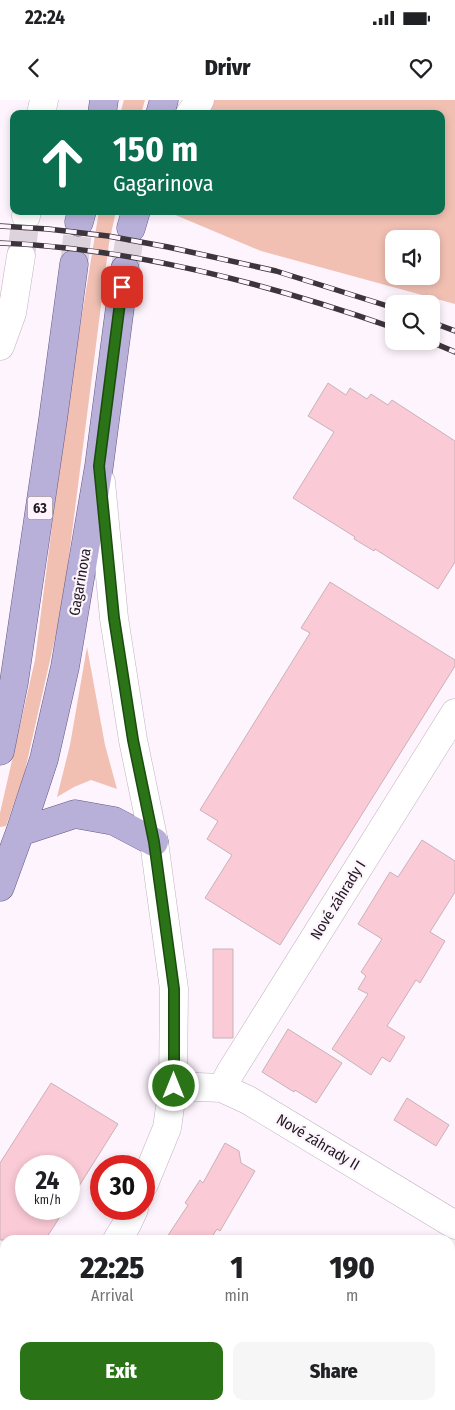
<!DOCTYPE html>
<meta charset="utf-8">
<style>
body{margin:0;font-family:"Fira Sans Condensed",sans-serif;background:#f6f6f6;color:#202124;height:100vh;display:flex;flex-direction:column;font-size:19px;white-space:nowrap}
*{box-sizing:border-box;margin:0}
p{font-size:16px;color:#757577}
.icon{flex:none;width:28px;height:28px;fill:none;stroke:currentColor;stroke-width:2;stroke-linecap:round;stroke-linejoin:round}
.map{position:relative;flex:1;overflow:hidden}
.details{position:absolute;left:0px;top:1135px;width:455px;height:175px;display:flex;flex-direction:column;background:#fff;border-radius:15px 15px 0 0;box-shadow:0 2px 8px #0003}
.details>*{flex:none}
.banner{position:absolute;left:10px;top:10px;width:435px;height:105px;border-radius:10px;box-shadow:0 2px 8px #0003;background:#0b6e4f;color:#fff;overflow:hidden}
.fabs{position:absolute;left:385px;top:130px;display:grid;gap:10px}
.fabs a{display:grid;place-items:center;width:55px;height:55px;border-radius:10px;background:#fff;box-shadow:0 2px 8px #0003;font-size:25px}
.speed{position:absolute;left:15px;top:1055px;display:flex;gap:10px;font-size:25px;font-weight:700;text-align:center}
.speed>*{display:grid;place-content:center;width:65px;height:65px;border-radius:50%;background:#fff;box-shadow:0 2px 8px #0003;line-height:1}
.speed small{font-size:12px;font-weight:400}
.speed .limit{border:8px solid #d22;background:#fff;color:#111}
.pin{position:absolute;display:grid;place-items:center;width:42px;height:42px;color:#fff;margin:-21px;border-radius:10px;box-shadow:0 2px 8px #0006}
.me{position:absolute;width:55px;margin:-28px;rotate:0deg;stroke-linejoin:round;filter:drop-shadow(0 0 4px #0008)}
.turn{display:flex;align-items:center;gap:18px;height:105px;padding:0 20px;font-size:22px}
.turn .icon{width:65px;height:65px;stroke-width:2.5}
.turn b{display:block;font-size:35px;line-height:42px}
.eta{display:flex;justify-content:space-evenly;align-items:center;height:85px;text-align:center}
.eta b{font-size:30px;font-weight:800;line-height:35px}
.action{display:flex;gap:10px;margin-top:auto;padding:10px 20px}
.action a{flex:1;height:58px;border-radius:10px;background:#2a7316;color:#fff;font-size:20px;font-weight:800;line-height:58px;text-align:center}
.action a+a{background:#f6f6f6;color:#202124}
.status{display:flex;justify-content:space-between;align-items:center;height:35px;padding:0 25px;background:#fff;direction:ltr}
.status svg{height:14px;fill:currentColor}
header{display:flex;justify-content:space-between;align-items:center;height:65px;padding:0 20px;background:#fff;font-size:22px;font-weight:800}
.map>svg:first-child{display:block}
.green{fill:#f1c0b3;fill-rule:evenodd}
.building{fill:#facad6;stroke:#c9b2b7}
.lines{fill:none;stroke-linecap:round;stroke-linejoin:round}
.tertiary-tunnel{stroke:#ddd3dc;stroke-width:28;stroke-dasharray:28 14;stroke-linecap:butt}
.primary-tunnel{stroke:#ddd3dc;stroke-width:28;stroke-dasharray:28 14;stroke-linecap:butt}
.minor-casing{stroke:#c1b1c0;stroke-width:29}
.tertiary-casing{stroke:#c1b1c0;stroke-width:29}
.primary-casing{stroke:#655a87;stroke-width:29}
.minor{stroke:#fff;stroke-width:28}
.tertiary{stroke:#fff;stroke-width:28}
.primary{stroke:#b9b0d9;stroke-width:28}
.rail-casing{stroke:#3c363c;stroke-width:5.5}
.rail{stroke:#fef4fd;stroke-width:4;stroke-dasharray:11;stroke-linecap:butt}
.route-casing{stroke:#1b4b0e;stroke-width:12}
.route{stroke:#2a7316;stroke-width:9}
.labels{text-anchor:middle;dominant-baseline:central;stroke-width:4.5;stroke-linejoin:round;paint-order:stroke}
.shield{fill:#fef4fd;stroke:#625b62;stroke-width:1}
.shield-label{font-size:14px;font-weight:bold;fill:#1f1a1f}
.street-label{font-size:15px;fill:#1f1a1f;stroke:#fef4fd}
</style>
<div class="status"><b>22:24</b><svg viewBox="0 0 49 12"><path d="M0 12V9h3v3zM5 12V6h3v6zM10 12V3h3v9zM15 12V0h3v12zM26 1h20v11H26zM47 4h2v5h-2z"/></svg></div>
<header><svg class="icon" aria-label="back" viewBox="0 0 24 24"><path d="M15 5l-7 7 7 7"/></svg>Drivr<svg class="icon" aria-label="heart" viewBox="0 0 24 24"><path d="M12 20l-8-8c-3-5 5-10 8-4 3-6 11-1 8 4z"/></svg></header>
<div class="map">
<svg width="455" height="1310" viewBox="0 0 455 1310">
<rect width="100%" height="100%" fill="#fef4fd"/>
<path class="green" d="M 124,0 L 145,0 L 141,14 L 120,14 Z
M 214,0 L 455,0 L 455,204 L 261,151 L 166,111 L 441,111 L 441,14 L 204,14 ZM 394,139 L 431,139 L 431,176 L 394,176 Z
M 99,111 L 116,111 L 109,143 L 63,503 L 24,675 L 6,726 L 0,727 L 0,713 L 35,560 L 68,300 Z
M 87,547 L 105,645 L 117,689 L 91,680 L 74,687 L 57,697 L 70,645 Z"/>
<path class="building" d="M 328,283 L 346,295 L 350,288 L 367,299 L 371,294 L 388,305 L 392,300 L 455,341 L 455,462 L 438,489 L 375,449 L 374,451 L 354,439 L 355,437 L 293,398 L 334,332 L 308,316 Z
M 330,482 L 455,560 L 455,566 L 280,845 L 205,798 L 232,755 L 207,739 L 218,721 L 200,710 L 310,533 L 301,528 Z
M 422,740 L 455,761 L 455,792 L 430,832 L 445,841 L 420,883 L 416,880 L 387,926 L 405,937 L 390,962 L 382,957 L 371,975 L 332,949 L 368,894 L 358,889 L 366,876 L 361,872 L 382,839 L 358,824 L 390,772 L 398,777 Z
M 213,849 L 233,849 L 233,938 L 213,938 Z
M 288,929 L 342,963 L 316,1003 L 295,990 L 294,992 L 262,972 Z
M 51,983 L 118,1024 L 69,1102 L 69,1066 L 26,1066 L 26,1109 L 65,1109 L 45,1140 L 0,1140 L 0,1063 Z
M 407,998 L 449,1025 L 436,1046 L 394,1020 Z
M 225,1043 L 239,1051 L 241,1063 L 255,1071 L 220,1131 L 217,1129 L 210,1140 L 165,1140 L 188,1105 L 185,1103 L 200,1080 L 203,1083 Z"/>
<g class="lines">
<path class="tertiary-tunnel" d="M 21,156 L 26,116"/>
<path class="primary-tunnel" d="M 74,164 L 79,122
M 125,169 L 131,128"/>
<g class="minor-casing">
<path id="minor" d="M 190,14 L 200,0
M 101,382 L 114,518 L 133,640 L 154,742 L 174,889 L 173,986 L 167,1028 L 144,1084
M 173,986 L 222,988 L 248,1000 L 455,1125
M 222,988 L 230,973 L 455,613
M 117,1140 L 127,1124 L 134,1109
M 11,1310 L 14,1305"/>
</g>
<g class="tertiary-casing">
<path id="tertiary" d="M 41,14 L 44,0
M 26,116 L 27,111
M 0,246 L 12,213 L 21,156"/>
</g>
<g class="primary-casing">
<path id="primary" d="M 102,14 L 104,0
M 160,14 L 164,0
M 79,122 L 82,111
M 131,128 L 136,111
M 0,651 L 14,582 L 53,319 L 74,164
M 20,732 L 75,714 L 114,721 L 154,742
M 0,787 L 20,732 L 44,659 L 65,567 L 99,366 L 125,169"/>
</g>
<use href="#minor" class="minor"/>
<use href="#tertiary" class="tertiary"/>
<use href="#primary" class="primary"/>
<g class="rail-casing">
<path id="rail" d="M 0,126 L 48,129 L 108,136 L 168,147 L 276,171 L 394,208
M 0,143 C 133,148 268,184 394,228
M 431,222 L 455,231
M 429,241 L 455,252"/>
</g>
<use href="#rail" class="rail"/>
</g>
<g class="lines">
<g class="route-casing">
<path id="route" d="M 122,187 L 99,366 L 114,518 L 133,640 L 154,742 L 174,889 L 174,986"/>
</g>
<use href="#route" class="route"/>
</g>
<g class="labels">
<rect class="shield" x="27.5" y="396.5" width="25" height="23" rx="4"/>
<g class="shield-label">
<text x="40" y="408">63</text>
</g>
<g class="street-label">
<text transform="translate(80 482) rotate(-80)">Gagarinova</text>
<text transform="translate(338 800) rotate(-58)">Nové záhrady I</text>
<text transform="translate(318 1042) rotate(31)">Nové záhrady II</text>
</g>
</g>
</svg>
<div class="fabs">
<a><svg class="icon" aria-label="sound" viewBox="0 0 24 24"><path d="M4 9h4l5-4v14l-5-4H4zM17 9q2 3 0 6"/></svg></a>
<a><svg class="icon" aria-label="search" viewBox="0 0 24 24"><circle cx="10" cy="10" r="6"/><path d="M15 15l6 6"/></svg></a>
</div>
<div class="speed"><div>24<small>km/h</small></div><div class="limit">30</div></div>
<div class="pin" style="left:122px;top:187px;background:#d93025"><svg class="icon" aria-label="arrive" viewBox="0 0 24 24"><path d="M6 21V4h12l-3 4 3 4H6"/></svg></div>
<svg class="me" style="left:174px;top:986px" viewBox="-20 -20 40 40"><circle r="17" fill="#2a7316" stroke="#fff" stroke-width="3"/><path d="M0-11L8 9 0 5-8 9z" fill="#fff"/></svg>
<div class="banner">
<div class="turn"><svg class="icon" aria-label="ahead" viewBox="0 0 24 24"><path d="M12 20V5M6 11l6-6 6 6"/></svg><div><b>150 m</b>Gagarinova</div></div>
</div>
<section class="details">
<div class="eta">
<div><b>22:25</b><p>Arrival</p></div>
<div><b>1</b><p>min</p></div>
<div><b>190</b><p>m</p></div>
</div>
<div class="action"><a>Exit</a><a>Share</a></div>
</section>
</div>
